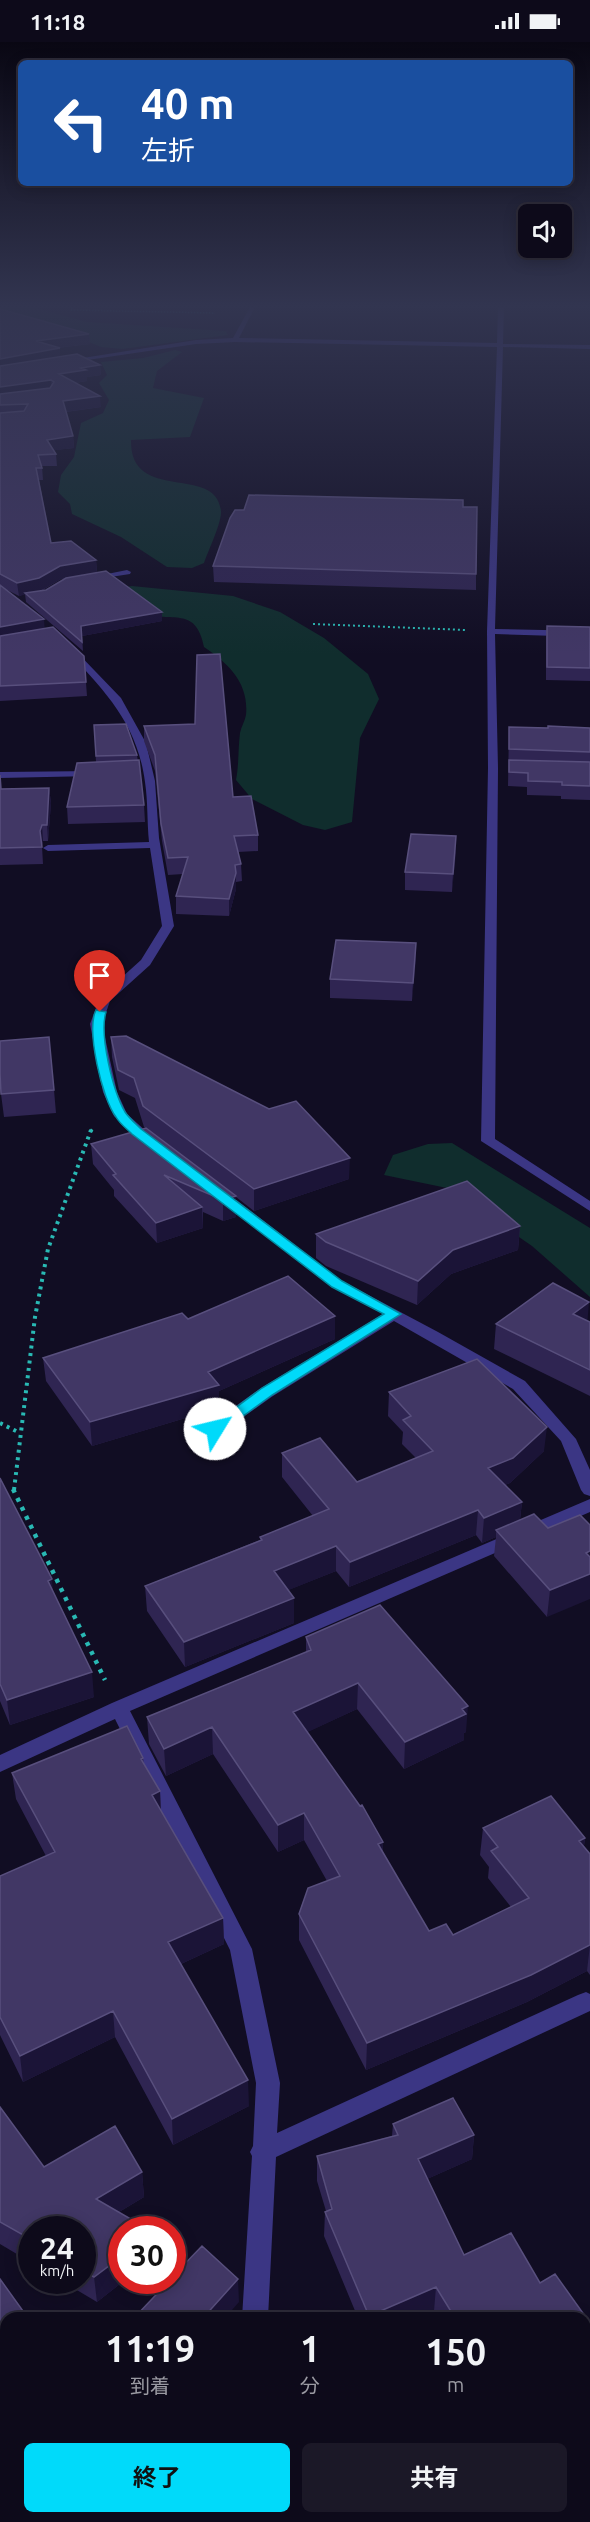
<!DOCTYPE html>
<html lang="ja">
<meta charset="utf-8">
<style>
body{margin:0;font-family:Ubuntu,"Noto Sans JP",sans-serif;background:#1b1827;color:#f1f3f6;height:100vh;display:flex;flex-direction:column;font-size:22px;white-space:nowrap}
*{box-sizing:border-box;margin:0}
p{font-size:20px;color:#9a9aa2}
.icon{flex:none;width:33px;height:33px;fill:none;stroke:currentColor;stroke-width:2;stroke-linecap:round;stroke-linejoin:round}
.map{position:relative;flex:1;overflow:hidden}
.drawer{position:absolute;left:0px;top:2270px;width:591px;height:212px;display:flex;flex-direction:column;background:#0d0a1a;border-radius:18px 18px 0 0;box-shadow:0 3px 15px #0003,0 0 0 2px #2d2b39}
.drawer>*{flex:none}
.guide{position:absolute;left:18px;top:18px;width:555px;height:126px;border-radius:9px;box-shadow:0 3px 15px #0003,0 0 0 2px #2d2b39;background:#1a4fa0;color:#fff;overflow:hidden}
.fabs{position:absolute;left:518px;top:162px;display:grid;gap:12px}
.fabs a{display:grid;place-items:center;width:54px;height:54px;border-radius:9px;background:#0d0a1a;box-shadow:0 3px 15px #0003,0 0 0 2px #2d2b39;font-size:30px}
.speed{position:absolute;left:18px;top:2174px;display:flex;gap:12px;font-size:30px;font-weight:700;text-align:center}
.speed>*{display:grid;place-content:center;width:78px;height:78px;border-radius:50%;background:#0d0a1a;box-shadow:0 3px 15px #0003,0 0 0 2px #2d2b39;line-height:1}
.speed small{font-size:15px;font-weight:400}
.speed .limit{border:9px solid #d22;background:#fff;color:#111}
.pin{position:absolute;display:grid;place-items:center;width:51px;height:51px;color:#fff;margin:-62px -26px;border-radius:50% 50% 50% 0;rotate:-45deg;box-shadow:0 0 6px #0007}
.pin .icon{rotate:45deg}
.me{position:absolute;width:66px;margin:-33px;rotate:54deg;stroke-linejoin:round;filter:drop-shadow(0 0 4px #0008)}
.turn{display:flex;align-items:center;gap:21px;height:126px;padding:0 24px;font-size:27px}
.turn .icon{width:78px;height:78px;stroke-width:2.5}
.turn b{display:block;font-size:42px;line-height:51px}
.eta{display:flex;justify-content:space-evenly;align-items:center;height:102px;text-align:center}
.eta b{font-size:36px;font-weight:700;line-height:42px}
.primary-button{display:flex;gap:12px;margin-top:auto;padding:12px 24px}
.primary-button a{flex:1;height:69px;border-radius:9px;background:#00dafa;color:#111;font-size:24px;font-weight:700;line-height:69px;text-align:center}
.primary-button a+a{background:#1b1827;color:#f1f3f6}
.status{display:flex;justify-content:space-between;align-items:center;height:42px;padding:0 30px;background:#0d0a1a;direction:ltr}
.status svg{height:16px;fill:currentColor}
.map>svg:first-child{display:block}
.green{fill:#102d2d}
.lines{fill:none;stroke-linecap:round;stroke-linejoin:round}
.path-far4{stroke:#29b9b4;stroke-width:1.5;stroke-dasharray:1.5 1.5;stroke-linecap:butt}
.path-far3{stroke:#29b9b4;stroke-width:2;stroke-dasharray:2 3;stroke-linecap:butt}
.path-far2{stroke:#29b9b4;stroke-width:3;stroke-dasharray:2 4;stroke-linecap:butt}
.path-far1{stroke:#29b9b4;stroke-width:4;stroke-dasharray:3 4.5;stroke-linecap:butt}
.path{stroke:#29b9b4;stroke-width:4.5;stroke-dasharray:4 6;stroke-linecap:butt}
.service{fill:#3b3684;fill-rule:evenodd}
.minor{fill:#3b3684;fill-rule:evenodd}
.wall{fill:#2f2552;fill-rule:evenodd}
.shaded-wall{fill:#1b1437}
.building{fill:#413765;stroke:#584f7d;stroke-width:1.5}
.route{fill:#00dafa;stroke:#008ea2;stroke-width:1.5}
</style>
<div class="status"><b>11:18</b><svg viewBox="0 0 49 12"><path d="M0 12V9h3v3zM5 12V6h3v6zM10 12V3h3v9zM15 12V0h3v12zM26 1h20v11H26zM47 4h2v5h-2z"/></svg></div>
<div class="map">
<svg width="590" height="2480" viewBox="0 0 590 2480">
<rect width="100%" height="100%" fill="#110d23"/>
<path class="green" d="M 0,265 L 32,265 L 87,280 L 226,289 L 228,293 L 122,307 L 101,305 L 55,286 L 0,276 Z
M 175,308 L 182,310 L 157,329 L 153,346 L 204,356 L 190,395 L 131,398 C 130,463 216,421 221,469 C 222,480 208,509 204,521 L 192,526 L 167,525 L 121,495 L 72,472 L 70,462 L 58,450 L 61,433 L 74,415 L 81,381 L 103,371 L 109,358 L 99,341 L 107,333 L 101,320 L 143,316 Z
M 132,544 L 233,554 L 280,570 L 324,596 L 368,632 L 379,657 L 360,696 L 352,780 L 325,788 L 303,783 L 252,757 L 236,738 C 239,723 238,707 240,691 C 241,685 245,679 246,673 C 249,641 229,622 204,605 C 196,563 171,581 143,572 C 127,567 111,557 97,550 Z
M 452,1101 L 590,1186 L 590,1255 L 532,1204 L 447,1146 L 384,1133 L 393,1113 L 428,1102 Z"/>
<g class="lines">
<path class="path-far4" d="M 72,265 L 71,268 L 215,271"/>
<path class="path-far3" d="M 313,582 L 466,588"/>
<path class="path-far2" d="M 91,1089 L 94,1085"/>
<path class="path-far1" d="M 0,1381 L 20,1391
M 14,1448 L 35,1275 L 48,1207 L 91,1088"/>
<path class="path" d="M 13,1447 L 105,1638"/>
<path class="service" d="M 127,528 L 131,530 L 130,532 L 91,538 L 87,536 Z"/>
<path class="minor" d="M 250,265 L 255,265 L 239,296 L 497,301 L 498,265 L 504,265 L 503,302 L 590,303 L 590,307 L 503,305 L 495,587 L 590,589 L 590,595 L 495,592 L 498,726 L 495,1097 L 590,1159 L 590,1169 L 481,1099 L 488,726 L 487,589 L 497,305 L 235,300 L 196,302 L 67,321 L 64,319 L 196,298 L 233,296 Z
M 69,602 L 121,656 L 146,701 L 155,739 L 159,796 L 174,884 L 150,923 L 110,959 L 102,982 L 117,1050 L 127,1072 L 158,1100 L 151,1104 L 146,1103 L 114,1074 L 103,1050 L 90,982 L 100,955 L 141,918 L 162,884 L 150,806 L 48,809 L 43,806 L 48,803 L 149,800 C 147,780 148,760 145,740 C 137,680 104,649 66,607 L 66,603 Z
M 96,729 L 98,731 L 93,734 L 0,736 L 0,730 Z
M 221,1149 L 226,1150 L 342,1239 L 438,1290 L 525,1339 L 576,1397 L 590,1428 L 590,1454 L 584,1452 L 581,1448 L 561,1399 L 513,1347 L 394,1279 L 273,1354 L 221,1391 L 209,1391 L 207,1387 L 209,1383 L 261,1346 L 383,1272 L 332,1245 L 216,1156 L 214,1153 L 216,1150 Z
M 590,1457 L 590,1470 L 130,1669 L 252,1907 L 280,2041 L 277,2091 L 578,1953 L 586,1950 L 590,1952 L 590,1969 L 276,2115 L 268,2276 L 242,2276 L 252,2114 L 250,2110 L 253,2104 L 256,2041 L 230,1908 L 115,1677 L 0,1730 L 0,1713 L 112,1661 Z
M 222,2475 L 250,2475 L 249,2480 L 221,2480 Z"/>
</g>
<path class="wall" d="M 0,267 L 89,292 L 90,302 L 57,306 L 60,306 L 60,315 L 100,323 L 101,333 L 87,335 L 87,339 L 75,341 L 101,365 L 66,370 L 73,394 L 74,406 L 54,408 L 56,412 L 57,424 L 42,424 L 43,438 L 39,438 L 51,501 L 96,518 L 97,531 L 162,579 L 82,594 L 83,609 L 26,560 L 25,552 L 19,554 L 7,548 L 44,586 L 84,614 L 87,654 L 0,659 ZM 97,531 L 46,548 L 41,549 L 61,537 Z
M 463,465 L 476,532 L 476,548 L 214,540 L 213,524 Z
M 547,584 L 590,585 L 590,639 L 546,638 L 546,596 Z
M 94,683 L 137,713 L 144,763 L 145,780 L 68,782 L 67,765 L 96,720 Z
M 144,684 L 233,755 L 258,793 L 258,809 L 238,810 L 241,822 L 242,839 L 236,840 L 236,847 L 229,874 L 176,872 L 176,854 L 183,832 L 168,833 L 162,799 L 155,729 L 144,699 Z
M 509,685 L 548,686 L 590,686 L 590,758 L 561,757 L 561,754 L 527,753 L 527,745 L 508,744 Z
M 0,733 L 1,747 L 49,746 L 51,761 L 48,799 L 43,799 L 42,804 L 43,822 L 0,823 Z
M 456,794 L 452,850 L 405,848 L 405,830 Z
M 416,901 L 412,959 L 330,956 L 330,937 Z
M 111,995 L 349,1137 L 254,1169 L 236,1155 L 236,1175 L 223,1179 L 203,1170 L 203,1186 L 157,1201 L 114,1154 L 114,1148 L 93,1122 L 91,1102 L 146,1086 L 144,1085 L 135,1056 L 119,1048 L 112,1015 Z
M 54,1048 L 56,1071 L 4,1075 L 1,1052 Z
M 520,1184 L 518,1208 L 451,1232 L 417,1263 L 326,1224 L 316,1216 L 316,1192 Z
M 335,1274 L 335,1297 L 219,1349 L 219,1366 L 92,1404 L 46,1339 L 43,1316 L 188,1277 Z
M 587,1279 L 590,1280 L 590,1354 L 494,1307 L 496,1282 Z
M 389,1350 L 544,1409 L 510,1441 L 505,1443 L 522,1460 L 520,1478 L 548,1486 L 580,1473 L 547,1575 L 494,1514 L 496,1495 L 482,1501 L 476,1493 L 349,1545 L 336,1529 L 288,1548 L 294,1581 L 185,1625 L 147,1569 L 145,1544 L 260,1498 L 260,1495 L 313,1474 L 282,1435 L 282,1411 L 357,1440 L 416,1416 L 402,1402 L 403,1390 L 388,1374 Z
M 0,1436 L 53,1550 L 94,1655 L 10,1683 L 0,1659 Z
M 306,1595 L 466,1690 L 464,1691 L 464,1698 L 404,1727 L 357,1667 L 307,1690 L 383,1800 L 383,1811 L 429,1889 L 453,1893 L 511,1865 L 488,1836 L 489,1825 L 480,1813 L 483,1786 L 585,1796 L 584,1804 L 590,1812 L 590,1933 L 587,1929 L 527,1960 L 366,2028 L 299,1898 L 299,1872 L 327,1839 L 304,1798 L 278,1810 L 213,1712 L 166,1734 L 149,1702 L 147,1675 L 306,1610 Z
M 143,1716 L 144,1722 L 160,1749 L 161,1769 L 223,1876 L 224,1902 L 181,1922 L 249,2064 L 173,2103 L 115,1995 L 23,2040 L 0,1993 L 0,1834 L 46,1814 L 16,1757 L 12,1731 Z
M 453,2056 L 474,2093 L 472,2117 L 427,2137 L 464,2213 L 511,2191 L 540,2241 L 555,2232 L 590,2281 L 590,2479 L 585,2471 L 585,2276 L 438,2276 L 434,2269 L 419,2276 L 358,2276 L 324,2194 L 325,2170 L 326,2169 L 317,2139 L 317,2114 L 392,2094 L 393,2082 Z
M 0,2065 L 44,2125 L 142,2130 L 144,2155 L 119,2170 L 122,2238 L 125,2238 L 97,2260 L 60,2238 L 82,2238 L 82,2187 L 32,2187 L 32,2221 L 0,2202 Z
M 285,2475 L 409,2475 L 401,2480 L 288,2480 Z"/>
<path class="shaded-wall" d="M 89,292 L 90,302 L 36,308 L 36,299 Z
M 60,306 L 60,317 L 0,328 L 0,317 Z
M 100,323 L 101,333 L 87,335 L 87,339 L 60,343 L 59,332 L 81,326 Z
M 51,338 L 52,349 L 0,355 L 0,345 Z
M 100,354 L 101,365 L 64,370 L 63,359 Z
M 73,394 L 74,406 L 48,409 L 47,398 Z
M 96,518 L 97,531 L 61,537 L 40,549 L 19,554 L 17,541 L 60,524 Z
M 162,570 L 162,579 L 82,594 L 81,584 Z
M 44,577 L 45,591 L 0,599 L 0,585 Z
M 49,746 L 51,761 L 48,799 L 47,783 Z
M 42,783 L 43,799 L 41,805 L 40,789 Z
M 456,794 L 456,812 L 452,850 L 453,832 Z
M 236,831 L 236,847 L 229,874 L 229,857 Z
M 416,901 L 416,919 L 412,959 L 413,941 Z
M 350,1116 L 349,1137 L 254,1169 L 254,1147 Z
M 236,1154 L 236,1175 L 223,1179 L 223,1158 Z
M 202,1165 L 203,1186 L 157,1201 L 156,1181 Z
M 520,1184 L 518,1208 L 451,1232 L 417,1263 L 418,1239 L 453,1208 Z
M 589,1260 L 587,1285 L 573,1272 Z
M 335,1274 L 335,1297 L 219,1349 L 219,1366 L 92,1404 L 90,1380 L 208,1330 Z
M 547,1385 L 544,1409 L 510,1441 L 486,1450 L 488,1426 Z
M 522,1460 L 519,1485 L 496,1488 L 496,1495 L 482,1501 L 484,1476 Z
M 478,1468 L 476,1493 L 349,1545 L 350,1520 Z
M 336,1504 L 336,1529 L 274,1554 L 274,1529 Z
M 590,1509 L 590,1557 L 547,1575 L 550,1548 L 586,1511 Z
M 52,1537 L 54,1562 L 48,1539 Z
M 294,1556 L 294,1581 L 185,1625 L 184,1600 Z
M 92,1630 L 94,1655 L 10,1683 L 7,1658 Z
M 358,1641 L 357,1667 L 293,1697 L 293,1670 Z
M 468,1664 L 466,1690 L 464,1691 L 464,1698 L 404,1727 L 405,1700 Z
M 212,1685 L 213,1712 L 166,1734 L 164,1707 Z
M 160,1749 L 161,1775 L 152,1753 Z
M 304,1771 L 304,1798 L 278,1810 L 278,1783 Z
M 585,1796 L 581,1823 L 579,1799 Z
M 383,1800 L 382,1827 L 378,1802 Z
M 223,1876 L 224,1902 L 170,1927 L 168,1900 Z
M 590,1903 L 587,1929 L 527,1960 L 366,2028 L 367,2001 Z
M 113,1969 L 115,1995 L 23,2040 L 20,2014 Z
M 248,2038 L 249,2064 L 173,2103 L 172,2077 Z
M 474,2093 L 472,2117 L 416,2142 L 418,2117 Z
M 142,2130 L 144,2155 L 99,2182 L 96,2157 Z
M 122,2214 L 122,2238 L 125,2238 L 97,2260 L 94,2235 Z
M 238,2237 L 239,2260 L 225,2276 L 203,2276 Z
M 436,2245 L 434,2269 L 419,2276 L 369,2276 L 369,2274 Z
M 6,2296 L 6,2333 L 0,2338 L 0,2301 Z
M 374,2475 L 409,2475 L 401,2480 L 366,2480 Z"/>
<path class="building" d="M 0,267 L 89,292 L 36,299 L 60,306 L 0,317 Z
M 77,312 L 100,323 L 81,326 L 86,328 L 59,332 L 100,354 L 63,359 L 73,394 L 47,398 L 56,412 L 38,413 L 42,426 L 36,426 L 51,501 L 71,499 L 96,518 L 60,524 L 39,536 L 17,541 L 0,532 L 0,371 L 24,369 L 28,362 L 0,363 L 0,352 L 50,346 L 54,340 L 51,338 L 0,345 L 0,324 Z
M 249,453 L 463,458 L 463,465 L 477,465 L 476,532 L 213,524 L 230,476 L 235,468 L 244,468 Z
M 106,529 L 162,570 L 81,584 L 82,600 L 25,551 L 46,548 L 66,536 Z
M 0,543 L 44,577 L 0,585 Z
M 547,584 L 590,585 L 590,626 L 547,625 Z
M 53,585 L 84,614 L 86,640 L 0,644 L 0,594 Z
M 220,612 L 233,755 L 251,754 L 258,793 L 234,794 L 241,822 L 235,823 L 236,831 L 229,857 L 176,854 L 188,815 L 168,816 L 161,782 L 155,713 L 144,684 L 195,682 L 197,613 Z
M 126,682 L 137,713 L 96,714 L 94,683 Z
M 548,684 L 590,686 L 590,710 L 509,707 L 509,685 L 548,686 Z
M 139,718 L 144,763 L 67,765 L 77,721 Z
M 509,718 L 590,720 L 590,744 L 562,743 L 562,740 L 528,739 L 528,731 L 509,730 Z
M 0,733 L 1,747 L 49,746 L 47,783 L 42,783 L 40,789 L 42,805 L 0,806 Z
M 411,792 L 456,794 L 453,832 L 405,830 Z
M 336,898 L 416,901 L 413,941 L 330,937 Z
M 126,994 L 269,1067 L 296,1059 L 350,1116 L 254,1147 L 143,1064 L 134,1036 L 118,1028 L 111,995 Z
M 49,995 L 54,1048 L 1,1052 L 0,1031 L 0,999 Z
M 146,1086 L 236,1154 L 223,1158 L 164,1133 L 202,1165 L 156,1181 L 113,1133 L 116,1132 L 91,1102 Z
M 467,1139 L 520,1184 L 453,1208 L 418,1239 L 326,1200 L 316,1192 Z
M 288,1234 L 335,1274 L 208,1330 L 219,1343 L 90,1380 L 43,1316 L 182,1271 L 188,1277 Z
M 553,1241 L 589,1260 L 573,1272 L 590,1280 L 590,1328 L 496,1282 Z
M 477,1317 L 547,1385 L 513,1416 L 488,1426 L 522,1460 L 484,1476 L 478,1468 L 350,1520 L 336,1504 L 274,1529 L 294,1556 L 184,1600 L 145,1544 L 262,1498 L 260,1495 L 329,1467 L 282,1411 L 320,1396 L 357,1440 L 433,1409 L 403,1378 L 411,1374 L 389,1350 Z
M 0,1436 L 52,1537 L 48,1539 L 92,1630 L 7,1658 L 0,1642 Z
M 534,1472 L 548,1486 L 580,1473 L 590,1483 L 590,1509 L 586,1511 L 590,1515 L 590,1532 L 550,1548 L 496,1488 Z
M 380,1563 L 468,1664 L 462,1667 L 466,1672 L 405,1700 L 358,1641 L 293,1670 L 360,1764 L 362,1763 L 383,1800 L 378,1802 L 429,1889 L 446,1882 L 453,1893 L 529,1856 L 491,1809 L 498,1805 L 483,1786 L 551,1754 L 585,1796 L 579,1799 L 590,1812 L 590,1903 L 531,1933 L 367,2001 L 299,1872 L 308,1846 L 340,1834 L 304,1771 L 278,1783 L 212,1685 L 164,1707 L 147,1675 L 311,1608 L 306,1595 Z
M 127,1684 L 143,1716 L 141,1717 L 160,1749 L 152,1753 L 223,1876 L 168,1900 L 248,2038 L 172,2077 L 113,1969 L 20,2014 L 0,1975 L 0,1834 L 55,1810 L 12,1731 Z
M 453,2056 L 474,2093 L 418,2117 L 464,2213 L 511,2191 L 540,2241 L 555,2232 L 590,2281 L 590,2449 L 585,2442 L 585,2276 L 455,2276 L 436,2245 L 369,2274 L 325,2170 L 332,2167 L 317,2114 L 398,2093 L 393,2082 Z
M 0,2065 L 44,2125 L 115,2084 L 142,2130 L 96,2157 L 148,2187 L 122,2187 L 122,2214 L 94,2235 L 82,2228 L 82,2187 L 32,2187 L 32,2198 L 0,2180 Z
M 202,2204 L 238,2237 L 203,2276 L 134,2276 L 170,2238 L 172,2238 L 172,2235 Z
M 0,2237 L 28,2276 L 6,2276 L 6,2296 L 0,2301 Z
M 298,2475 L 374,2475 L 366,2480 L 300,2480 Z"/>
<linearGradient id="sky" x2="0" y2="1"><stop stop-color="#090713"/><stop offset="0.43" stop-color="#323550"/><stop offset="1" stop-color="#323550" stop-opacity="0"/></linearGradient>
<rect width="590" height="613" fill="url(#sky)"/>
<path class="route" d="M 96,968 L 106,970 C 99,993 113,1049 125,1070 C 129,1076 136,1082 141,1087 L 342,1239 L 401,1272 L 272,1353 L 220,1391 L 210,1391 L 207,1387 L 262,1346 L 384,1272 L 332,1245 L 132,1092 C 127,1087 120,1082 116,1075 C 102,1057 86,988 96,968 Z"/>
</svg>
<div class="fabs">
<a><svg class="icon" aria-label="sound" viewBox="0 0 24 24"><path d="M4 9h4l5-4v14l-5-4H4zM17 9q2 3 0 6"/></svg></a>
</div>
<div class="speed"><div>24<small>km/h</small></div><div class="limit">30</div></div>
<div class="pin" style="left:100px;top:970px;background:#d93025"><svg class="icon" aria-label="arrive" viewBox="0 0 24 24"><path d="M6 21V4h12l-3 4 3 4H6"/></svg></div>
<svg class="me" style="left:215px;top:1387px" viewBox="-20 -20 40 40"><circle r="19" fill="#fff"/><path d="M0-13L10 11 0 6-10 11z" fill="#00dafa"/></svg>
<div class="guide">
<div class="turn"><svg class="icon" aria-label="left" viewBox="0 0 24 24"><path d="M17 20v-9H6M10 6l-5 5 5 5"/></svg><div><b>40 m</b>左折</div></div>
</div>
<section class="drawer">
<div class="eta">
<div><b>11:19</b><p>到着</p></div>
<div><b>1</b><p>分</p></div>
<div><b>150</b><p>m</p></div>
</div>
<div class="primary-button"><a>終了</a><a>共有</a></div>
</section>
</div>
